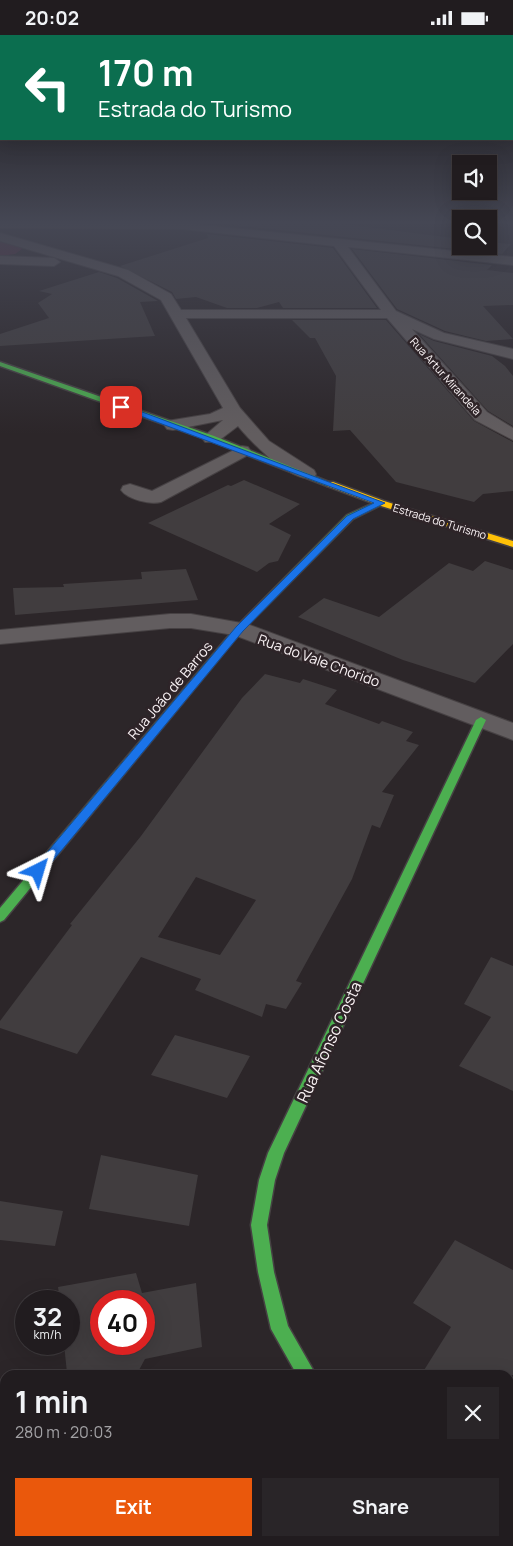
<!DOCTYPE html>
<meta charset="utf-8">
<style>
body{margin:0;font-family:Manrope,sans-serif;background:#292528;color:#f1f3f6;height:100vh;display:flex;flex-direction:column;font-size:19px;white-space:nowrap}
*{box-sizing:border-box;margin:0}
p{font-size:16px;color:#a2a1a4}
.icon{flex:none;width:28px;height:28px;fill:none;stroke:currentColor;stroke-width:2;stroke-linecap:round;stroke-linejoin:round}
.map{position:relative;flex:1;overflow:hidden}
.panel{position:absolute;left:0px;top:1335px;width:514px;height:176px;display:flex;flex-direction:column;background:#211c1f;border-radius:15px 15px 0 0;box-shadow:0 5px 20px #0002,0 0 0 1px #3e3a3d}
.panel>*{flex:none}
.hud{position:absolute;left:0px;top:0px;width:514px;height:105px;box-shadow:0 5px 20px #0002,0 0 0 1px #3e3a3d;background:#0b6e4f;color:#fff;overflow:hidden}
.controls{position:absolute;left:452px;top:120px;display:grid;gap:10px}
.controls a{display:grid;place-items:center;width:45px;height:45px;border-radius:0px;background:#211c1f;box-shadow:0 5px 20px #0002,0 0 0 1px #3e3a3d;font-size:25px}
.speed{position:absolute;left:15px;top:1255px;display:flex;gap:10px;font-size:25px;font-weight:700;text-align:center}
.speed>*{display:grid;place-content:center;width:65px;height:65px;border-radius:50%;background:#211c1f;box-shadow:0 5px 20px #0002,0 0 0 1px #3e3a3d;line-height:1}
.speed small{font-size:12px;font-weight:400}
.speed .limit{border:8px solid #d22;background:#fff;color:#111}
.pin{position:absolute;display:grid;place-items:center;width:42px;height:42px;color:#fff;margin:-21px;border-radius:10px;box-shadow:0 2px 8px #0006}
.me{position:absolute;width:55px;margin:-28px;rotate:40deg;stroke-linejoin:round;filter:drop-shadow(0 0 4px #0008)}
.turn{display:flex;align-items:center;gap:18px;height:105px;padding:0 15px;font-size:22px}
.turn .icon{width:65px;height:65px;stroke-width:2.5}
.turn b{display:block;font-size:35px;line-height:42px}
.round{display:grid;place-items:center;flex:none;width:52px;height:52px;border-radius:0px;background:#292528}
.headline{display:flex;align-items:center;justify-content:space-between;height:85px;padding:0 15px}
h1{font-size:30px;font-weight:700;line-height:38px}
.cta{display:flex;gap:10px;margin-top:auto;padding:10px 15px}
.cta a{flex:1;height:58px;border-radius:0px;background:#ea580c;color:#fff;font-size:20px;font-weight:700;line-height:58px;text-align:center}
.cta a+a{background:#292528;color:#f1f3f6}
.status{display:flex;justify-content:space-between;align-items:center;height:35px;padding:0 25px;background:#211c1f;direction:ltr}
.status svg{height:14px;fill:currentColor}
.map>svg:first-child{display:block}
.green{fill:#59253e}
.building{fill:#413d3f;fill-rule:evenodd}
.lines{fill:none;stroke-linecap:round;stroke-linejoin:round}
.street-casing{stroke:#464143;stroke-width:2}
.fast-casing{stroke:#464143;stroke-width:3}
.slow-casing{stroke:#464143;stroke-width:3}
.street{fill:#625d5f;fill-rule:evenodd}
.fast{fill:#4caf50;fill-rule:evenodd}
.slow{fill:#ffc107;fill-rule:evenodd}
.route{fill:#1a73e8;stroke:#114b97}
.labels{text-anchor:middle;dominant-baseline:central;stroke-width:5;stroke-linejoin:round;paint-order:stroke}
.far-street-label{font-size:11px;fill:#faf3f5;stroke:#2e2428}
.street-label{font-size:14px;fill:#faf3f5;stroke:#2e2428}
.near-street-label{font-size:16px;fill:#faf3f5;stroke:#2e2428}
</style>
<div class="status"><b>20:02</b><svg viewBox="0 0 49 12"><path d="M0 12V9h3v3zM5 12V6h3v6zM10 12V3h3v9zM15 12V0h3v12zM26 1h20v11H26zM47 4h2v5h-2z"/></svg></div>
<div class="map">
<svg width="513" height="1511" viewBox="0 0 513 1511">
<rect width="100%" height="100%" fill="#2c2629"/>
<path class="green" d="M 0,206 L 21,210 L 22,214 L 15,219 L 0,221 Z"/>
<path class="building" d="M 206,187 L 327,187 L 461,204 L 461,211 L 489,211 L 489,207 L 511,209 L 502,219 Z
M 207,199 L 333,213 L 377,273 L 283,273 L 279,267 L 257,273 L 227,273 L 196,262 L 176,264 L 172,257 L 120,231 L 208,203 Z
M 352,214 L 492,230 L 487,235 L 513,238 L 513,270 L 483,271 L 513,304 L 486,306 L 445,296 L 397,274 Z
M 99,237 L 117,243 L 158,266 L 140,267 L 155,301 L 0,311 L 0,299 L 49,283 L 38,268 L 52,259 L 39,256 Z
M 292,285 L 386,285 L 474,386 L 513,407 L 513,456 L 483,459 L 474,467 L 396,447 L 350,395 L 333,396 L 336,341 L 315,303 L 310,303 Z
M 419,299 L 434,306 L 492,321 L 505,331 L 513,341 L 513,391 L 488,376 Z
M 244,445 L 300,469 L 269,489 L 291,500 L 278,526 L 269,528 L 257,537 L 148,488 L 228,450 L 231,451 Z
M 485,526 L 513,535 L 513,609 L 475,648 L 403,625 L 298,582 L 324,563 L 379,582 L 449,528 L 473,536 Z
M 186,534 L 198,565 L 15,580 L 13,553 L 64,552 L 63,549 L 142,544 L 141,537 Z
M 265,639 L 300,648 L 303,644 L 337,655 L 325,669 L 379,689 L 382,686 L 413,697 L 406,706 L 419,710 L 382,757 L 394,760 L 380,793 L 372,790 L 352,844 L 296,946 L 302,948 L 286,974 L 266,969 L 262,982 L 195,955 L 201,944 L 141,922 L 77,1019 L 0,993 L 0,986 L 72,890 L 70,889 L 141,801 L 242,663 ZM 196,842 L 256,865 L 220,920 L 158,902 Z
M 491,922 L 513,931 L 513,1056 L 459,1031 L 491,982 L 464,969 Z
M 175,1000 L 250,1021 L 227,1063 L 151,1040 Z
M 101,1120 L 198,1140 L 189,1191 L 89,1174 Z
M 0,1166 L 63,1176 L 55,1211 L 0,1205 Z
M 455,1205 L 513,1235 L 513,1340 L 421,1340 L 451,1292 L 413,1268 Z
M 136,1238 L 142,1258 L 196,1248 L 202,1312 L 145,1324 L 139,1335 L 67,1338 L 64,1309 L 69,1309 L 69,1266 L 60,1266 L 58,1252 ZM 101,1266 L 144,1266 L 144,1309 L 101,1309 Z"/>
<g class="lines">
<g class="street-casing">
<path id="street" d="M 0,187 L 183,188 L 513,222 L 513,230 L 348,212 L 396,276 L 444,298 L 513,314 L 513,324 L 434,304 L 412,294 L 487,377 L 513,393 L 513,405 L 475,385 L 387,283 L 186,283 L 240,373 L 269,406 L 314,435 L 316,439 L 314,443 C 291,448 252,408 238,391 L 217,407 L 205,407 L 202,403 L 223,385 L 173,395 L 167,394 L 164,390 L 167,386 L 210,379 L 223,373 L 161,265 L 118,241 L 0,206 L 0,198 L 128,235 L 171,259 L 181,275 L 381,275 L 334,211 L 183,194 L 0,193 Z
M 0,221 L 54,223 L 60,227 L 54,231 L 0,229 Z
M 242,411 L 248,412 L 251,416 L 248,420 L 161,467 C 150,470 127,464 121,455 L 123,451 L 130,449 L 152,456 Z
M 170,579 L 191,579 L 247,589 L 513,688 L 513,705 L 234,600 L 191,593 L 170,593 L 0,609 L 0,595 Z
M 509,1434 L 513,1434 L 513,1482 L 509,1482 Z"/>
</g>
<g class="fast-casing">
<path id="fast" d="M 505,187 L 513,187 L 513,189 L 505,188 Z
M 0,327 L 214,401 L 334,449 L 327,451 L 208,405 L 0,331 Z
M 378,466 L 385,468 L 353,484 L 242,596 L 4,885 L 0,887 L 0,873 L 236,592 L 347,480 Z
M 481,682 L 486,685 L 284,1118 L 275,1145 L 267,1190 L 274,1237 L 288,1291 L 316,1340 L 297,1340 L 271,1294 L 258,1237 L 251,1190 L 259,1145 L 268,1118 L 476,685 Z"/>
</g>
<g class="slow-casing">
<path id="slow" d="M 327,447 L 333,447 L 384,466 L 513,506 L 513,512 L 378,470 L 327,451 Z"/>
</g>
<use href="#street" class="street"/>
<use href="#fast" class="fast"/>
<use href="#slow" class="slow"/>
</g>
<linearGradient id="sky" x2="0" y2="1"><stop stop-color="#181517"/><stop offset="0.47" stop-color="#454754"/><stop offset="1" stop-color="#454754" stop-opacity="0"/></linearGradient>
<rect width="513" height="399" fill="url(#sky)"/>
<path class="route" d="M 121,369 L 385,468 L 353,484 L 243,596 L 42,839 L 34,839 L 32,836 L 34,833 L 236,592 L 347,481 L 374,468 L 119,373 Z"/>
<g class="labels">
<g class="far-street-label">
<text transform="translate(446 341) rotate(48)">Rua Artur Mirandela</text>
<text transform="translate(440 486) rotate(17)">Estrada do Turismo</text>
</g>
<g class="street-label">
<text transform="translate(319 625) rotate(20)">Rua do Vale Chorido</text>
<text transform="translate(170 655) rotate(-50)">Rua João de Barros</text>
</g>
<g class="near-street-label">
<text transform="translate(329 1007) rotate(-65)">Rua Afonso Costa</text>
</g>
</g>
</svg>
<div class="controls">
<a><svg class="icon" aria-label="sound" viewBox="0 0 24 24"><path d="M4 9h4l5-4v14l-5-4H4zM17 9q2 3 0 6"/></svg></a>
<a><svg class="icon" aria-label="search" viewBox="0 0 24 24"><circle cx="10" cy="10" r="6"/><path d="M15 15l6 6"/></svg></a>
</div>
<div class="speed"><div>32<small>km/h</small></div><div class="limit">40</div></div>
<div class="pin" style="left:121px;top:372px;background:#d93025"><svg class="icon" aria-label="arrive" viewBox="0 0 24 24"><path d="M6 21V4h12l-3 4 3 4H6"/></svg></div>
<svg class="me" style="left:38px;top:836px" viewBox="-20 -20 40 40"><path d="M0-17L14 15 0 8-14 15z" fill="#1a73e8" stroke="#fff" stroke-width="4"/></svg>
<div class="hud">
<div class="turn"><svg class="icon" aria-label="left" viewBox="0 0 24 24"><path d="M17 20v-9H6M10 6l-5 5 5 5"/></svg><div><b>170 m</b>Estrada do Turismo</div></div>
</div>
<section class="panel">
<div class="headline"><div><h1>1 min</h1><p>280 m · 20:03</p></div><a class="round"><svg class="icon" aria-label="close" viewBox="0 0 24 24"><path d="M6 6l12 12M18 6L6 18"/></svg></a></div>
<div class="cta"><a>Exit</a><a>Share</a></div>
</section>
</div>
